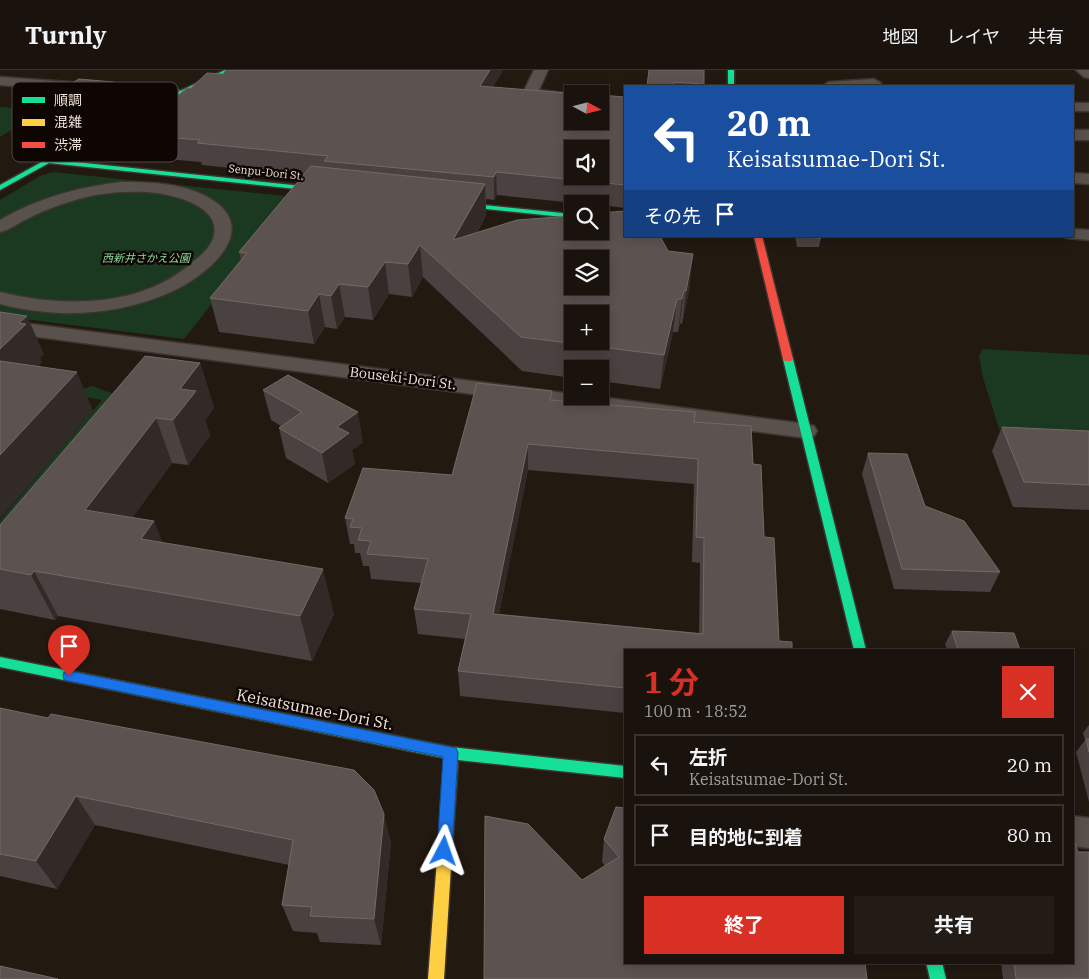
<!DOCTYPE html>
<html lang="ja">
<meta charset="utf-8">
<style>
body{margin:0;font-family:"IBM Plex Serif","Noto Sans JP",serif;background:#231c16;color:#f1f3f6;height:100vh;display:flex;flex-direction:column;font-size:19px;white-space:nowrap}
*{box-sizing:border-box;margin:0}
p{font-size:16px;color:#9f9e9d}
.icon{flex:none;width:28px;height:28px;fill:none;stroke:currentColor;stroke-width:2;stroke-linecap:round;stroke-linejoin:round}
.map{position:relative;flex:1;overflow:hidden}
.sheet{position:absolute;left:624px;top:579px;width:450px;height:315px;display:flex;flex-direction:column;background:#1a130d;border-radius:0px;box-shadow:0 2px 12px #0003,0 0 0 1px #38322e}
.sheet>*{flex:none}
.banner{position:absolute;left:624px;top:15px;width:450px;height:152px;border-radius:0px;box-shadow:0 2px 12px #0003,0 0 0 1px #38322e;background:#1a4fa0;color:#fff;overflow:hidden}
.needle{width:32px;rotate:97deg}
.buttons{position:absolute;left:564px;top:15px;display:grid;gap:10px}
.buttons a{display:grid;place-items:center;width:45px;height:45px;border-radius:0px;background:#1a130d;box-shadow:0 2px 12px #0003,0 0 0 1px #38322e;font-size:25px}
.pin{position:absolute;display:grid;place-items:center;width:42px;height:42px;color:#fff;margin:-51px -21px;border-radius:50% 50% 50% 0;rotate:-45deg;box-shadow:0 0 5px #0007}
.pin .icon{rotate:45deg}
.me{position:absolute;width:55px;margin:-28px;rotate:4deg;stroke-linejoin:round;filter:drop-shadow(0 0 4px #0008)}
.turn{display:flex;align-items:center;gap:18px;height:105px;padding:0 20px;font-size:22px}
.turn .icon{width:65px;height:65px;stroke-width:2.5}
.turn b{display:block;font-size:35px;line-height:42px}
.then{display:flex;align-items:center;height:48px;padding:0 20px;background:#0003;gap:10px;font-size:19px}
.round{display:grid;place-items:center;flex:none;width:52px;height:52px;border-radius:0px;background:#231c16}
.summary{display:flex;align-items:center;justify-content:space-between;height:85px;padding:0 20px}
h1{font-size:30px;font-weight:700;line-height:38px;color:#d93025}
.cta{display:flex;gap:10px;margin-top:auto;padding:10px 20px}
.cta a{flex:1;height:58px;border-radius:0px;background:#d93025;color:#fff;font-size:20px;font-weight:700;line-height:58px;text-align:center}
.cta a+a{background:#231c16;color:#f1f3f6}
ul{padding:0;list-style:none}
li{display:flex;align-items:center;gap:15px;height:62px;margin:0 10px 8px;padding:0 10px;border:2px solid #38322e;border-radius:0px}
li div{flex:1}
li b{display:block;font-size:19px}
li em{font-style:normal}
header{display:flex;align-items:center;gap:30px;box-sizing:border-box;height:70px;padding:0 25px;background:#1a130d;border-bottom:1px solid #38322e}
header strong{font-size:24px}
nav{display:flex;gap:28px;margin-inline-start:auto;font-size:18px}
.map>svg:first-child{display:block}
.green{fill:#1a3920}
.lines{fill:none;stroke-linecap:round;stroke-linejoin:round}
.street-casing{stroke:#3d3530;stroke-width:3}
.fast-casing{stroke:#3d3530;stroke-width:3}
.slow-casing{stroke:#3d3530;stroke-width:3}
.jam-casing{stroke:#3d3530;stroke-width:3}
.street{fill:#59514b;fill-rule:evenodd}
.fast{fill:#16e098;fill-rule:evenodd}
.slow{fill:#ffcf43;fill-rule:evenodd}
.jam{fill:#f24e42;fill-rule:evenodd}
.wall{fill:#4a4241;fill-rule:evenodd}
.shaded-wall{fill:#322a27}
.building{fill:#5c5351;stroke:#736a66;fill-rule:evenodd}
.route{fill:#1a73e8;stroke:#114b97}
.labels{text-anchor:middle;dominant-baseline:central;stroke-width:5;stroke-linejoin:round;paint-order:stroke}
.far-street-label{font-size:11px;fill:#f1e3da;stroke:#0d0602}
.far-park-label{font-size:11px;font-style:italic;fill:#8bda9c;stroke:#0d0602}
.street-label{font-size:14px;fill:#f1e3da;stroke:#0d0602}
.near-street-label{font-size:16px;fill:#f1e3da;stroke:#0d0602}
.key{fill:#0d0602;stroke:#514843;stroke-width:1}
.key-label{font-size:14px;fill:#f1e3da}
</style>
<header>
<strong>Turnly</strong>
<nav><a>地図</a><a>レイヤ</a><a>共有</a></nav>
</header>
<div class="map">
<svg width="1089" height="909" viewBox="0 0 1089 909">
<rect width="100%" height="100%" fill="#221911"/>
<path class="green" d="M 0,37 L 39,40 L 27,51 L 0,67 Z
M 53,102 L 296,127 L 184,269 L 0,246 L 0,130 L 42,105 Z
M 983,279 L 1089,285 L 1089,380 L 1005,377 L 983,308 L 979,286 Z
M 63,299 L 79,320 L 92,316 L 120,326 L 0,467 L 0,450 L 102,330 L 33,318 Z"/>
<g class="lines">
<g class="street-casing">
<path id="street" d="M 534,0 L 548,0 L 539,20 L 572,24 L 572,32 C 559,31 533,33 524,21 Z
M 1076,0 L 1089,0 L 1089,8 L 1084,7 Z
M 0,7 L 179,20 L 184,21 L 186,24 L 184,27 L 179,28 L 0,15 Z
M 874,9 L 881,13 L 879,16 L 822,16 L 829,12 Z
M 1072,33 L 1089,33 L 1089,41 L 1072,41 Z
M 1072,60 L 1089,60 L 1089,70 L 1072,70 Z
M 1072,103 L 1089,104 L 1089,114 L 1072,113 Z
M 121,112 C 152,112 187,113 214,131 C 261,163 203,208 171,222 C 117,246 57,249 0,234 L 0,222 C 61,237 137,238 188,196 C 197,188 207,182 212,171 C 227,136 172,124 148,122 C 130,121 112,122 95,125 C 72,130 48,138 27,149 C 18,153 10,160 0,162 L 0,150 C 38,128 78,117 121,112 Z
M 1072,159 L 1089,160 L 1089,170 L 1066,168 L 1065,166 L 1072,166 Z
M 0,250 L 572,324 L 572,326 L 592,326 L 806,354 L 814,356 L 817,361 L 814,366 L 806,368 L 0,262 Z
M 1072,746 L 1089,748 L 1089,778 L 1072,776 Z"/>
</g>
<g class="fast-casing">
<path id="fast" d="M 225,0 L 233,0 L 122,52 L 56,90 L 331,119 L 334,119 L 334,123 L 49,93 L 0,120 L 0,115 L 118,50 Z
M 728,0 L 734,0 L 734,16 L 728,16 Z
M 445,131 L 572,144 L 572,148 L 448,135 L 445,135 Z
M 788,286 L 793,289 L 866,580 L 854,580 L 783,289 Z
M 0,587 L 451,677 L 625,696 L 625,708 L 458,690 L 454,749 L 452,754 L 447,756 L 442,754 L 440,749 L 444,688 L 0,597 Z
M 926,892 L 942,892 L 946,909 L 930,909 Z"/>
</g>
<g class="slow-casing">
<path id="slow" d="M 447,742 L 452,744 L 454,749 L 444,909 L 428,909 L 440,749 L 442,744 Z"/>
</g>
<g class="jam-casing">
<path id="jam" d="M 754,166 L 762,166 L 793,289 L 791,291 L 785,291 L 783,289 Z"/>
</g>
<use href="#street" class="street"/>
<use href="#fast" class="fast"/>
<use href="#slow" class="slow"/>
<use href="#jam" class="jam"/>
</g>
<path class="wall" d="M 226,0 L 503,0 L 493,17 L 625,27 L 625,138 L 600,135 L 600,134 L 585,134 L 497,125 L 494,130 L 486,129 L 486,145 L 477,163 L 668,181 L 690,216 L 682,254 L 680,253 L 678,262 L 673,262 L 660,319 L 600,311 L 600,299 L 572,299 L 572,308 L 522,301 L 423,207 L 412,227 L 389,224 L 373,250 L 345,247 L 337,259 L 325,257 L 314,274 L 219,262 L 210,228 L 241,190 L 239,182 L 304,106 L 202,95 L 201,92 L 155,88 L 149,66 L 191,18 L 223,4 Z
M 704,0 L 704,16 L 647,16 Z
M 119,28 L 81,55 L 43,50 L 37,33 Z
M 795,166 L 821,166 L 821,168 L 819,177 L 797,177 Z
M 200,293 L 214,338 L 205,350 L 210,366 L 188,395 L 172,393 L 132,448 L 162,472 L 334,544 L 312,591 L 58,546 L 55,550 L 0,539 L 0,455 Z
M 263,320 L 363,372 L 352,380 L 355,394 L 328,413 L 286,388 L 279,358 L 281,356 L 271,350 Z
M 551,330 L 694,352 L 753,394 L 779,571 L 625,580 L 625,643 L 460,626 L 458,601 L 465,569 L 418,564 L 414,539 L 421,513 L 371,509 L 369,496 L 363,496 L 360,483 L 355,483 L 354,474 L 350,474 L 345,448 L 452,405 ZM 528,400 L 694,414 L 692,492 L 700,493 L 699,563 L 499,544 Z
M 1002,357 L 1089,361 L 1089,440 L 1013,437 L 992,381 Z
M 868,383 L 925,436 L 1000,502 L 990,522 L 894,519 L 862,404 Z
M 952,561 L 1020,580 L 947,580 L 945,574 Z
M 0,638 L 391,772 L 381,875 L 320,872 L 317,863 L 293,861 L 282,835 L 289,795 L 95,755 L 57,819 L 0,806 Z
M 1089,655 L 1089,732 L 1076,682 L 1085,670 L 1083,663 Z
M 604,769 L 867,909 L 582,810 L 605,796 L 602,792 Z
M 1001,892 L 1072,892 L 1089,909 L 1003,909 Z"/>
<path class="shaded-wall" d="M 490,0 L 503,0 L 481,37 L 480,16 Z
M 114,12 L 119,28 L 81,55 L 76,38 Z
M 496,102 L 497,125 L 494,130 L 494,107 Z
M 485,114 L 486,145 L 455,203 L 453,170 Z
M 420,175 L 423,207 L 412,227 L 408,194 Z
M 693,184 L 690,216 L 682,254 L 686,221 Z
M 385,192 L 389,224 L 373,250 L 368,217 Z
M 339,214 L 345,247 L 337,259 L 331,226 Z
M 684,220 L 680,253 L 678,262 L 682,229 Z
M 319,224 L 325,257 L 314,274 L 308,241 Z
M 677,229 L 673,262 L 660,319 L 664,285 Z
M 27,246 L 44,284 L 40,288 L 42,292 L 8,329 L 0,313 L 0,279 L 19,253 Z
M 200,293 L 214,338 L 205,350 L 210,366 L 188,395 L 173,350 L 180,319 Z
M 77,302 L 93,341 L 0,449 L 0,385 Z
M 358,342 L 363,372 L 352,380 L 355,394 L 328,413 L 322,383 L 337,357 Z
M 156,348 L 172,393 L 105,485 L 85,440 Z
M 528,374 L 528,400 L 494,569 L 493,544 Z
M 154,451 L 172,496 L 141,469 Z
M 323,499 L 334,544 L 312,591 L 300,546 Z
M 34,501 L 58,546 L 55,550 L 31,505 Z
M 76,726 L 95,755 L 57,819 L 36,791 Z
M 384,744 L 391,772 L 381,875 L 374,849 Z"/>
<path class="building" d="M 226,0 L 490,0 L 480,16 L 579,24 L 572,24 L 572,51 L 600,51 L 600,25 L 625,27 L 625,115 L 496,102 L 494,107 L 324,91 L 328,86 L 197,73 L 200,70 L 149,66 L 147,50 L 187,18 L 191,18 L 207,3 L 223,4 ZM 572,79 L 600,79 L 600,106 L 572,106 Z
M 649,0 L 704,0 L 704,14 L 674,12 L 673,16 L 647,16 Z
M 79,9 L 114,12 L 76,38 L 37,33 Z
M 311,96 L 485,114 L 453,170 L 517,150 L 572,146 L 572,161 L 600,161 L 600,143 L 625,141 L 625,166 L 660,166 L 668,181 L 693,184 L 686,221 L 684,220 L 682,229 L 677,229 L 664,285 L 521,267 L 420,175 L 408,194 L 385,192 L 368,217 L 339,214 L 331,226 L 319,224 L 308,241 L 210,228 L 247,183 L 239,182 ZM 572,189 L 600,189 L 600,216 L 572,216 ZM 572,244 L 600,244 L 600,271 L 572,271 Z
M 799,166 L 821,166 L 821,168 L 799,167 Z
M 0,242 L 27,246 L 19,253 L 26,254 L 0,279 Z
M 145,286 L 200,293 L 180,319 L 196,321 L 173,350 L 156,348 L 85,440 L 154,451 L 141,469 L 323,499 L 300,546 L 34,501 L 31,505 L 0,499 L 0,455 Z
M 0,291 L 77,302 L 0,385 Z
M 288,305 L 358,342 L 337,357 L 349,363 L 322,383 L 279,358 L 302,342 L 263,320 Z
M 477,313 L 552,321 L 550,330 L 695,342 L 694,352 L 751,356 L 753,394 L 761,395 L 764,467 L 774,468 L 779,571 L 792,572 L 792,580 L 625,580 L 625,618 L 458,601 L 471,544 L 414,539 L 428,489 L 367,484 L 371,471 L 358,470 L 362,458 L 350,457 L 353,449 L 345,448 L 363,398 L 452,405 ZM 528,374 L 698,389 L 696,467 L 704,468 L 703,564 L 493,544 Z
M 1002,357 L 1089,361 L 1089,415 L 1024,412 Z
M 868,383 L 907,384 L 925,436 L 964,451 L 1000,502 L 902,499 Z
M 952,561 L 1014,563 L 1020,580 L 958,580 Z
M 0,638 L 48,648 L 51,644 L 354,700 L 374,720 L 384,744 L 374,849 L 310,846 L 312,837 L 282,835 L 293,770 L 76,726 L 36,791 L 0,784 Z
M 1086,669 L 1089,669 L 1089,682 Z
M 616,737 L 625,738 L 625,892 L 865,892 L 867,909 L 484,909 L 485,746 L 528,754 L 582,810 L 619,787 L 604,769 Z
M 1072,765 L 1078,782 L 1089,782 L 1089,909 L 1016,909 L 1014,892 L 1072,892 Z
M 0,896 L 58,909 L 0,909 Z"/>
<path class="route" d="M 69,601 L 456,678 L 458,683 L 452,781 L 449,786 L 444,788 L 439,786 L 437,781 L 443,687 L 69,611 L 64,610 L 63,606 L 64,602 Z"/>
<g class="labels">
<g class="far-street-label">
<text transform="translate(266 102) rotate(6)">Senpu-Dori St.</text>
</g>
<g class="far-park-label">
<text x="146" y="188">西新井さかえ公園</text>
</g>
<g class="street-label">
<text transform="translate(403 308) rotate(7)">Bouseki-Dori St.</text>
</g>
<g class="near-street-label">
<text transform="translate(315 639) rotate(11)">Keisatsumae-Dori St.</text>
</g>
</g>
<rect x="12" y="12" width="166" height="80" rx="8" class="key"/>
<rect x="22" y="27" width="23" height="6" fill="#16e098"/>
<rect x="22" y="49" width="23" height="7" fill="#ffcf43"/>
<rect x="22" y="72" width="23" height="6" fill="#f24e42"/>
<g class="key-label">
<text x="54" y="35">順調</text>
<text x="54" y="57">混雑</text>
<text x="54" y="80">渋滞</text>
</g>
</svg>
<div class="buttons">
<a><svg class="needle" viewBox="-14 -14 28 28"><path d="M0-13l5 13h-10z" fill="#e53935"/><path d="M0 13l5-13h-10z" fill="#9f9e9d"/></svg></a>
<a><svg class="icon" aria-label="sound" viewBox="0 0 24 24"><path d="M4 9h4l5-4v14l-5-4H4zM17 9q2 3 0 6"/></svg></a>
<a><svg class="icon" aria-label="search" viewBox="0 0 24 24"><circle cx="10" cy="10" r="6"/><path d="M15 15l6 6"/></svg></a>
<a><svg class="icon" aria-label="layers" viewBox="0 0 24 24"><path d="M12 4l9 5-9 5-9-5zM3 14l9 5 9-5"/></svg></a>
<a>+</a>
<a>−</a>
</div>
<div class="pin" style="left:69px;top:606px;background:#d93025"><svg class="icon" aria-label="arrive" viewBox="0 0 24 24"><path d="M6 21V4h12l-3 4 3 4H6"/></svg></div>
<svg class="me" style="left:444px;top:781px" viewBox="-20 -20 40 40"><path d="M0-17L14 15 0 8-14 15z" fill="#1a73e8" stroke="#fff" stroke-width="4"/></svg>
<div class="banner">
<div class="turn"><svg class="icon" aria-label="left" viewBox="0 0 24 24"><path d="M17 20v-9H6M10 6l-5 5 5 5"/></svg><div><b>20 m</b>Keisatsumae-Dori St.</div></div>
<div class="then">その先<svg class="icon" aria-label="arrive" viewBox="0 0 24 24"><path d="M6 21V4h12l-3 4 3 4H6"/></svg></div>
</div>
<section class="sheet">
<div class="summary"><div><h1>1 分</h1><p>100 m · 18:52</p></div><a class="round" style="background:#d93025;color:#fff"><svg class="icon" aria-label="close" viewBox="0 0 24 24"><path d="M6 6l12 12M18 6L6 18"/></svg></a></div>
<ul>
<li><svg class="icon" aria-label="left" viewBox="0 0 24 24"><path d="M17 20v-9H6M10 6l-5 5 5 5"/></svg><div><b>左折</b><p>Keisatsumae-Dori St.</p></div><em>20 m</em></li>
<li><svg class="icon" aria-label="arrive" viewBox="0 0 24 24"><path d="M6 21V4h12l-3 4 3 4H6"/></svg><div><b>目的地に到着</b></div><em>80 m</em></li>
</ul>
<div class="cta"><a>終了</a><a>共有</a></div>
</section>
</div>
